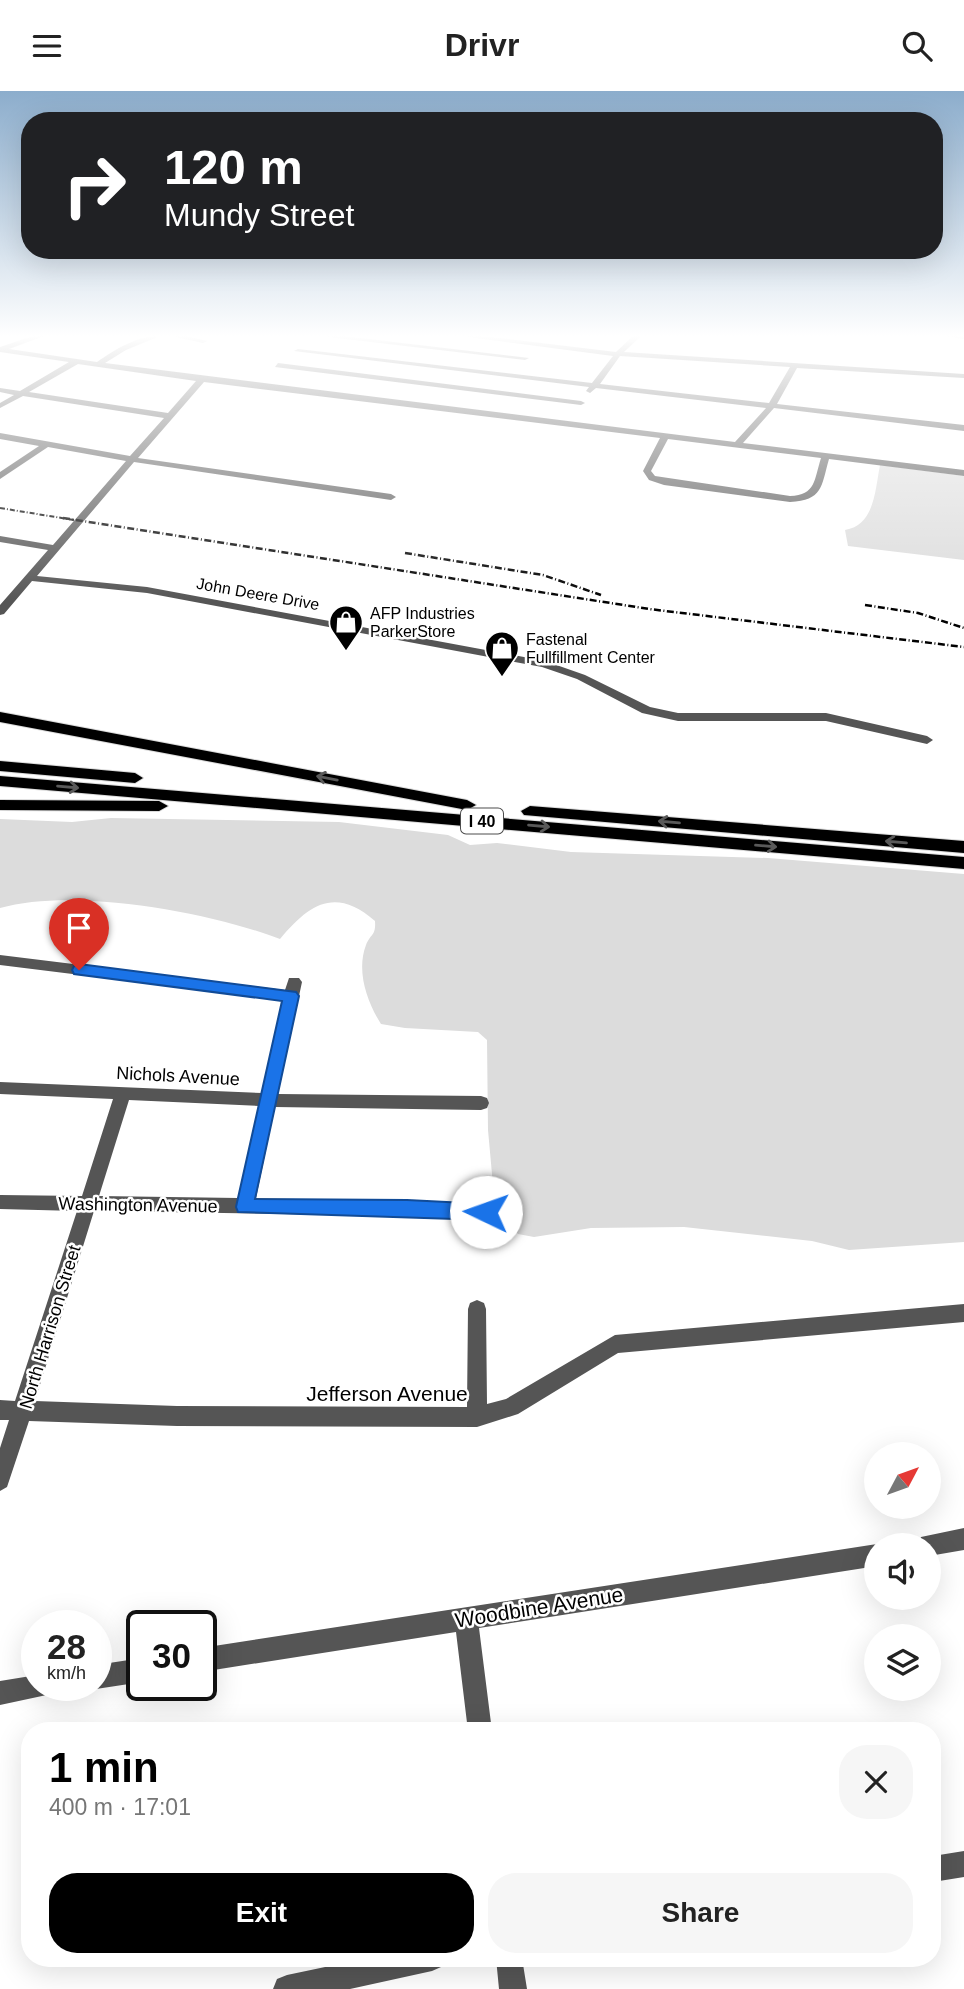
<!DOCTYPE html>
<meta charset="utf-8">
<style>
body{margin:0;font-family:Helvetica,sans-serif;background:#f6f6f6;color:#222;height:100vh;display:flex;flex-direction:column;font-size:26px;white-space:nowrap}
*{box-sizing:border-box;margin:0}
p{font-size:23px;color:#767676}
.icon{flex:none;width:38px;height:38px;fill:none;stroke:currentColor;stroke-width:2;stroke-linecap:round;stroke-linejoin:round}
.map{position:relative;flex:1;overflow:hidden}
.panel{position:absolute;left:21px;top:1631px;width:920px;height:245px;display:flex;flex-direction:column;background:#fff;border-radius:28px;box-shadow:0 7px 28px #0002}
.panel>*{flex:none}
.guide{position:absolute;left:21px;top:21px;width:922px;height:147px;border-radius:28px;box-shadow:0 7px 28px #0002;background:#202124;color:#fff;overflow:hidden}
.needle{width:46px;rotate:49deg}
.controls{position:absolute;left:864px;top:1351px;display:grid;gap:14px}
.controls a{display:grid;place-items:center;width:77px;height:77px;border-radius:50%;background:#fff;box-shadow:0 7px 28px #0002;font-size:35px}
.speed{position:absolute;left:21px;top:1519px;display:flex;gap:14px;font-size:35px;font-weight:700;text-align:center}
.speed>*{display:grid;place-content:center;width:91px;height:91px;border-radius:50%;background:#fff;box-shadow:0 7px 28px #0002;line-height:1}
.speed small{font-size:18px;font-weight:400}
.speed .limit{border:4px solid #111;border-radius:10px;background:#fff;color:#111}
.pin{position:absolute;display:grid;place-items:center;width:60px;height:60px;color:#fff;margin:-72px -30px;border-radius:50% 50% 50% 0;rotate:-45deg;box-shadow:0 0 7px #0007}
.pin .icon{rotate:45deg}
.me{position:absolute;width:77px;margin:-38px;rotate:273deg;stroke-linejoin:round;filter:drop-shadow(0 0 5px #0008)}
.turn{display:flex;align-items:center;gap:24px;height:147px;padding:0 28px;font-size:32px}
.turn .icon{width:91px;height:91px;stroke-width:2.5}
.turn b{display:block;font-size:49px;line-height:60px}
.round{display:grid;place-items:center;flex:none;width:74px;height:74px;border-radius:28px;background:#f6f6f6}
.headline{display:flex;align-items:center;justify-content:space-between;height:119px;padding:0 28px}
h1{font-size:42px;font-weight:600;line-height:52px;color:#000}
.primary-button{display:flex;gap:14px;margin-top:auto;padding:14px 28px}
.primary-button a{flex:1;height:80px;border-radius:28px;background:#000;color:#fff;font-size:28px;font-weight:600;line-height:80px;text-align:center}
.primary-button a+a{background:#f6f6f6;color:#222}
header{display:flex;justify-content:space-between;align-items:center;height:91px;padding:0 28px;background:#fff;font-size:32px;font-weight:600}
.map>svg:first-child{display:block}
.green{fill:#dcdcdc}
.lines{fill:none;stroke-linecap:round;stroke-linejoin:round}
.highway-casing{stroke:#dbdbdb;stroke-width:2}
.minor{fill:#555;fill-rule:evenodd}
.highway{fill:#000;fill-rule:evenodd}
.rail-far1{stroke:#000;stroke-width:2;stroke-dasharray:5 2 1 2;stroke-linecap:butt}
.rail{stroke:#000;stroke-width:2.5;stroke-dasharray:7 2.5 1 2.5;stroke-linecap:butt}
.oneway{stroke:#595959}
.route{fill:#1a73e8;stroke:#114b97;stroke-width:2}
.labels{text-anchor:middle;dominant-baseline:central;stroke-width:5;stroke-linejoin:round;paint-order:stroke}
.far-street-label{font-size:16px;fill:#000;stroke:#fff}
.far-poi-label{font-size:16px;fill:#000;stroke:#fff;text-anchor:start}
.shield{fill:#fff;stroke:#4c4c4c;stroke-width:2}
.shield-label{font-size:16px;font-weight:bold;fill:#000}
.street-label{font-size:18px;fill:#000;stroke:#fff}
.near-street-label{font-size:21px;fill:#000;stroke:#fff}
</style>
<header><svg class="icon" aria-label="menu" viewBox="0 0 24 24"><path d="M4 6h16M4 12h16M4 18h16"/></svg>Drivr<svg class="icon" aria-label="search" viewBox="0 0 24 24"><circle cx="10" cy="10" r="6"/><path d="M15 15l6 6"/></svg></header>
<div class="map">
<svg width="964" height="1898" viewBox="0 0 964 1898">
<rect width="100%" height="100%" fill="#fff"/>
<path class="green" d="M 880,374 L 964,385 L 964,469 L 848,455 L 845,439 C 875,434 875,399 880,374 Z
M 111,727 L 339,731 L 448,744 L 470,754 L 497,752 L 571,761 L 768,767 L 964,783 L 964,1151 L 849,1159 L 812,1150 L 684,1136 L 591,1137 L 534,1146 L 518,1143 L 505,1129 L 494,1105 L 488,1039 L 487,949 L 478,941 L 405,937 L 381,933 C 367,911 356,880 366,854 C 371,842 376,845 375,830 C 336,796 310,812 280,848 C 209,821 74,796 0,817 L 0,728 L 72,731 Z"/>
<g class="lines">
<g class="highway-casing">
<path id="highway" d="M 0,621 L 467,709 L 476,714 L 467,719 L 0,631 Z
M 0,670 L 135,682 L 143,687 L 135,692 L 0,680 Z
M 0,685 L 964,766 L 964,778 L 0,695 Z
M 0,709 L 159,710 L 168,715 L 159,720 L 0,719 Z
M 530,715 L 964,750 L 964,762 L 524,724 L 521,720 Z"/>
</g>
<path class="minor" d="M 33,245 L 44,245 L 9,258 L 97,271 C 116,258 136,245 160,245 L 126,259 L 105,272 L 735,351 L 766,317 L 596,297 L 590,302 L 586,300 L 589,296 L 294,260 L 298,258 L 592,292 L 613,265 L 461,245 L 482,245 L 616,261 L 633,245 L 641,245 L 624,261 L 964,283 L 964,287 L 797,277 L 777,313 L 964,334 L 964,340 L 774,317 L 743,352 L 964,379 L 964,385 L 829,368 C 821,396 823,409 790,411 L 664,394 L 649,389 L 643,380 L 660,347 L 204,291 L 138,367 L 391,403 L 396,406 L 391,409 L 134,371 L 37,485 L 147,496 L 545,570 L 585,584 L 650,616 L 678,622 L 826,622 L 927,645 L 933,649 L 927,653 L 826,630 L 678,630 L 642,622 L 577,588 L 542,576 L 147,502 L 32,490 L 4,523 L 0,524 L 0,514 L 48,459 L 0,451 L 0,445 L 53,454 L 126,370 L 48,356 L 0,388 L 0,381 L 39,355 L 0,348 L 0,342 L 130,365 L 164,327 L 23,305 L 0,317 L 0,312 L 14,304 L 0,301 L 0,297 L 20,300 L 69,271 L 0,261 L 0,256 ZM 620,265 L 790,276 L 769,312 L 600,293 ZM 78,273 L 196,290 L 168,322 L 29,301 ZM 668,348 L 821,367 C 814,389 816,404 790,405 L 655,385 L 651,380 Z
M 171,245 L 186,245 L 207,250 L 203,252 Z
M 320,245 L 343,245 L 529,267 L 525,269 Z
M 944,245 L 964,245 L 964,248 Z
M 278,272 L 581,310 L 585,312 L 581,314 L 275,276 Z
M 0,864 L 285,899 L 289,887 L 299,887 L 302,891 L 278,1003 L 481,1005 L 487,1007 L 489,1012 L 487,1017 L 481,1019 L 275,1016 L 256,1107 L 486,1113 L 492,1116 L 495,1121 L 492,1126 L 486,1129 L 407,1125 L 94,1120 L 35,1310 L 177,1315 L 467,1316 L 468,1218 L 470,1212 L 477,1209 L 484,1212 L 486,1218 L 487,1313 L 506,1308 L 615,1244 L 964,1213 L 964,1231 L 618,1262 L 518,1323 L 477,1336 L 177,1335 L 29,1330 L 7,1396 L 0,1400 L 0,1357 L 9,1329 L 0,1329 L 0,1309 L 15,1310 L 77,1120 L 0,1118 L 0,1104 L 82,1105 L 113,1008 L 0,1003 L 0,991 L 262,1002 L 282,909 L 0,874 ZM 129,1009 L 259,1015 L 238,1107 L 99,1105 Z
M 964,1437 L 964,1459 L 929,1465 L 929,1454 L 918,1454 L 921,1446 Z
M 877,1453 L 880,1454 L 877,1454 L 877,1475 L 479,1537 L 492,1640 L 468,1640 L 456,1541 L 201,1581 L 201,1557 Z
M 142,1567 L 142,1591 L 96,1598 L 88,1594 L 96,1594 L 96,1574 Z
M 37,1584 L 37,1594 L 60,1594 L 56,1602 L 0,1614 L 0,1590 Z
M 964,1760 L 964,1786 L 933,1791 L 933,1765 Z
M 368,1867 L 445,1867 L 441,1876 L 432,1880 L 350,1898 L 273,1898 L 277,1888 L 287,1884 Z
M 496,1867 L 522,1867 L 527,1898 L 499,1898 Z"/>
<use href="#highway" class="highway"/>
<path class="rail-far1" d="M 0,417 L 74,429"/>
<path class="rail" d="M 63,427 L 649,518 L 964,556
M 405,462 L 543,484 L 601,504
M 865,514 L 918,522 L 964,537"/>
</g>
<defs><path id="oneway-shaft" d="M-6 0H5M1.5-3L5.5 0L1.5 3" fill="none" stroke-width="1.6" stroke-linecap="round" stroke-linejoin="round" transform="scale(1.75)"/></defs>
<g class="oneway">
<use href="#oneway-shaft" transform="translate(327 687) rotate(-169)"/>
<use href="#oneway-shaft" transform="translate(68 696) rotate(5)"/>
<use href="#oneway-shaft" transform="translate(669 731) rotate(-175)"/>
<use href="#oneway-shaft" transform="translate(539 735) rotate(5)"/>
<use href="#oneway-shaft" transform="translate(896 751) rotate(-175)"/>
<use href="#oneway-shaft" transform="translate(766 755) rotate(5)"/>
</g>
<linearGradient id="sky" x2="0" y2="1"><stop stop-color="#8cadcc"/><stop offset="0.48" stop-color="#fff"/><stop offset="1" stop-color="#fff" stop-opacity="0"/></linearGradient>
<rect width="964" height="511" fill="url(#sky)"/>
<path class="route" d="M 79,873 L 296,901 L 299,905 L 255,1108 L 407,1109 L 486,1113 L 493,1116 L 495,1121 L 493,1126 L 486,1129 L 238,1121 L 236,1116 L 282,910 L 74,883 L 72,879 L 74,875 Z"/>
<defs>
<g id="shop-pin" transform="scale(1.75)"><path d="M0 17L-7.5 6A9.5 9.5 0 1 1 7.5 6Z" fill="#000" stroke="#fff"/><path d="M-5-2.5h2.3a2.7 3.5 0 0 1 5.4 0H5L5.5 6h-11ZM-1.5-2.5h3a1.5 2.3 0 0 0-3 0Z" fill="#fff"/></g>
</defs>
<g fill-rule="evenodd">
<use href="#shop-pin" x="346" y="531"/>
<use href="#shop-pin" x="502" y="557"/>
</g>
<g class="labels">
<g class="far-street-label">
<text transform="translate(258 503) rotate(10)">John Deere Drive</text>
</g>
<g class="far-poi-label">
<text x="370" y="522">AFP Industries<tspan x="370" dy="18">ParkerStore</tspan></text>
<text x="526" y="548">Fastenal<tspan x="526" dy="18">Fullfillment Center</tspan></text>
</g>
<rect class="shield" x="461" y="717.5" width="42" height="25" rx="5"/>
<g class="shield-label">
<text x="482" y="730">I 40</text>
</g>
<g class="street-label">
<text transform="translate(178 985) rotate(3)">Nichols Avenue</text>
<text transform="translate(138 1114) rotate(1)">Washington Avenue</text>
<text transform="translate(50 1236) rotate(-73)">North Harrison Street</text>
</g>
<g class="near-street-label">
<text x="387" y="1302">Jefferson Avenue</text>
<text transform="translate(539 1516) rotate(-9)">Woodbine Avenue</text>
</g>
</g>
</svg>
<div class="controls">
<a><svg class="needle" viewBox="-14 -14 28 28"><path d="M0-13l5 13h-10z" fill="#e53935"/><path d="M0 13l5-13h-10z" fill="#767676"/></svg></a>
<a><svg class="icon" aria-label="sound" viewBox="0 0 24 24"><path d="M4 9h4l5-4v14l-5-4H4zM17 9q2 3 0 6"/></svg></a>
<a><svg class="icon" aria-label="layers" viewBox="0 0 24 24"><path d="M12 4l9 5-9 5-9-5zM3 14l9 5 9-5"/></svg></a>
</div>
<div class="speed"><div>28<small>km/h</small></div><div class="limit">30</div></div>
<div class="pin" style="left:79px;top:879px;background:#d93025"><svg class="icon" aria-label="arrive" viewBox="0 0 24 24"><path d="M6 21V4h12l-3 4 3 4H6"/></svg></div>
<svg class="me" style="left:486px;top:1121px" viewBox="-20 -20 40 40"><circle r="19" fill="#fff"/><path d="M0-13L10 11 0 6-10 11z" fill="#1a73e8"/></svg>
<div class="guide">
<div class="turn"><svg class="icon" aria-label="right" viewBox="0 0 24 24"><path d="M7 20v-9h11M14 6l5 5-5 5"/></svg><div><b>120 m</b>Mundy Street</div></div>
</div>
<section class="panel">
<div class="headline"><div><h1>1 min</h1><p>400 m · 17:01</p></div><a class="round"><svg class="icon" aria-label="close" viewBox="0 0 24 24"><path d="M6 6l12 12M18 6L6 18"/></svg></a></div>
<div class="primary-button"><a>Exit</a><a>Share</a></div>
</section>
</div>
